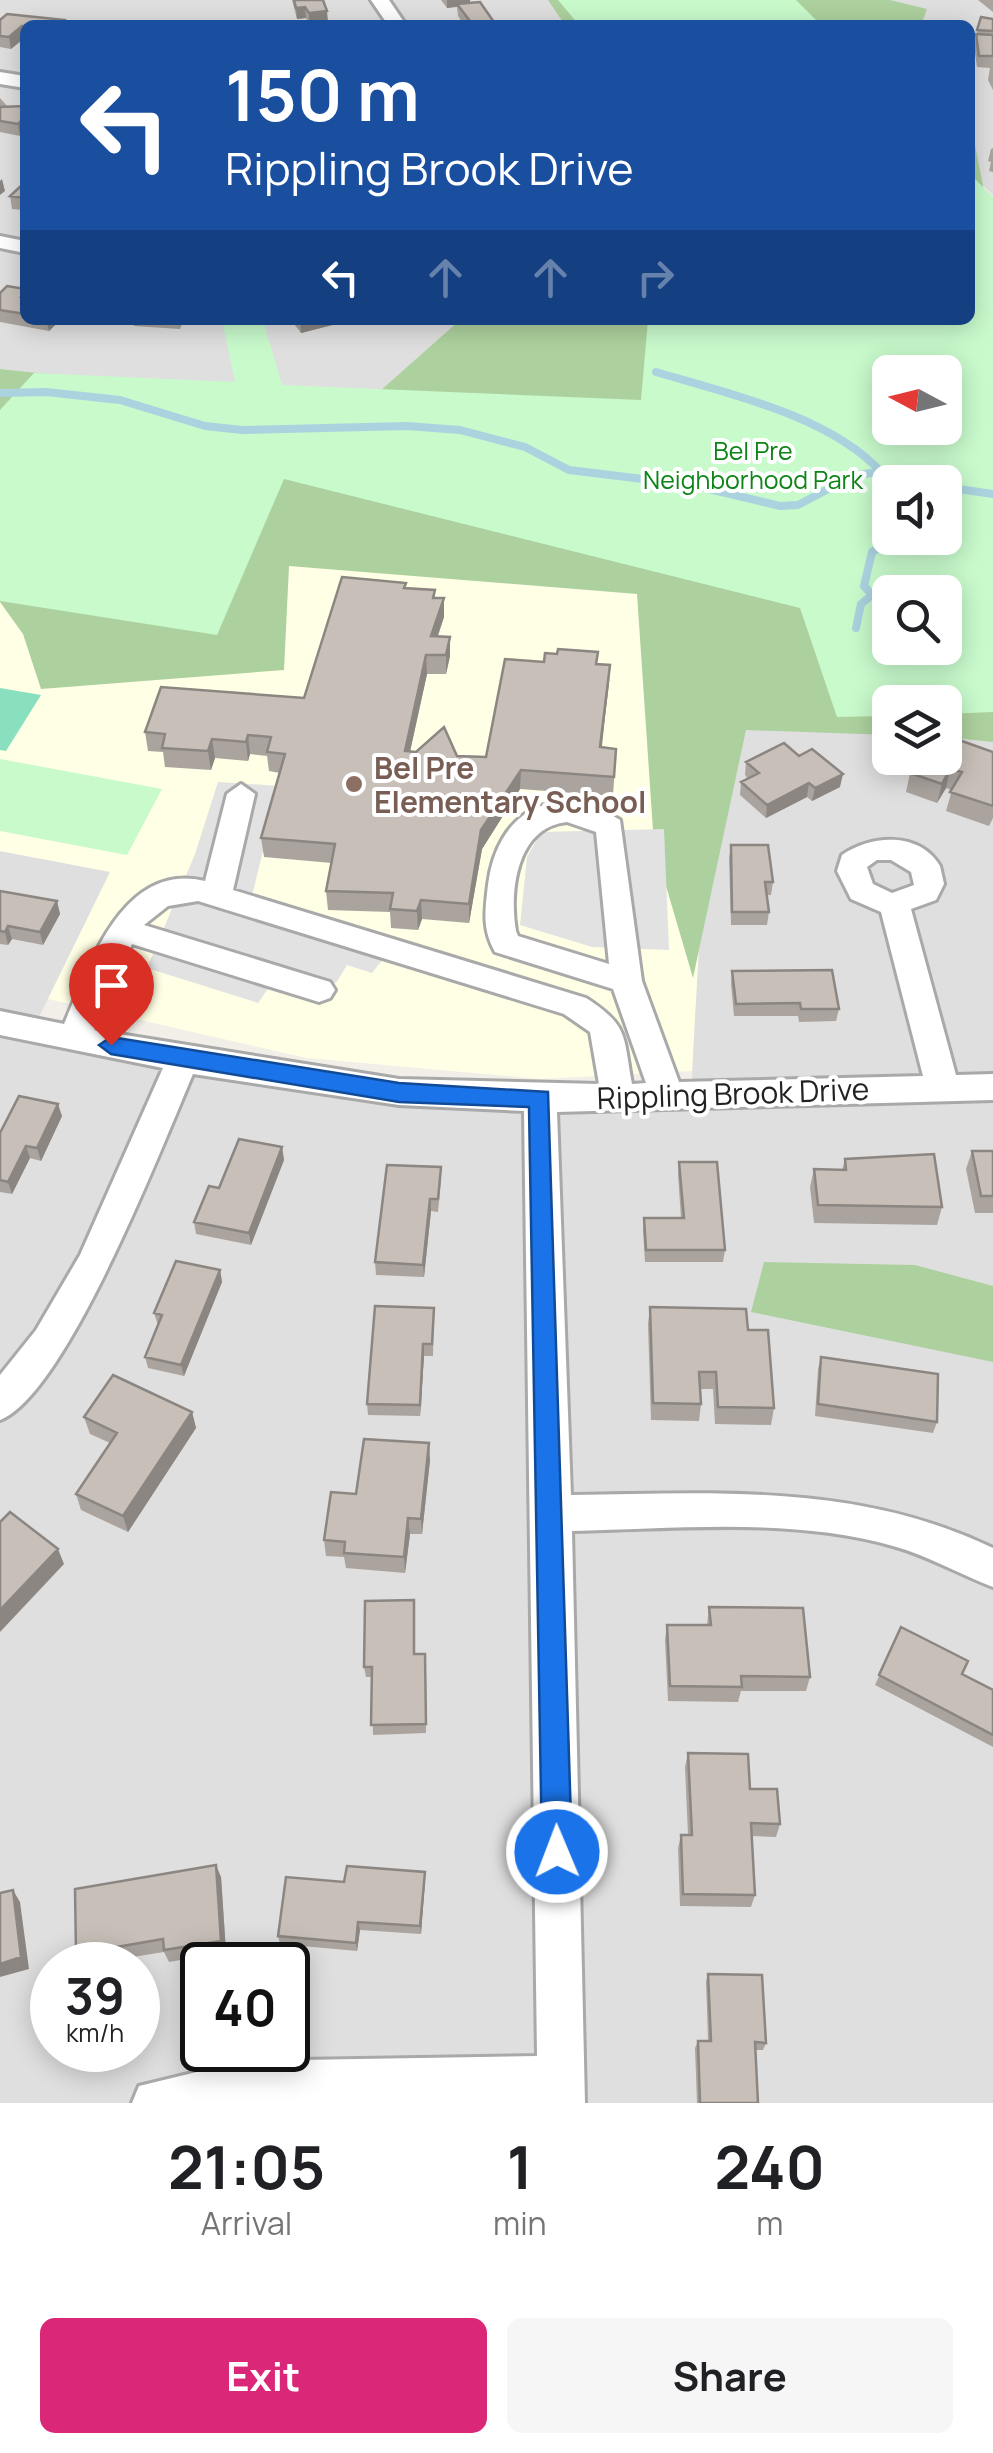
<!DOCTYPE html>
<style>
body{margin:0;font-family:Manrope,sans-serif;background:#f6f6f6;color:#202124;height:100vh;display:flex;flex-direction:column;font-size:38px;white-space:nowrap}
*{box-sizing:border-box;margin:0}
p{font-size:32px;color:#757577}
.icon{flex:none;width:55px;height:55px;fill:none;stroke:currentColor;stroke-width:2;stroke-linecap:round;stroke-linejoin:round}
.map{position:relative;height:2103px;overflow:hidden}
.panel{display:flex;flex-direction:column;background:#fff;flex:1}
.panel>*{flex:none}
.top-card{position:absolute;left:20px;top:20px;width:955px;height:305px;border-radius:15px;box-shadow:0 5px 25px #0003;background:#1a4fa0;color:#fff;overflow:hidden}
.needle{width:65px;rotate:277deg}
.tools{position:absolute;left:872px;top:355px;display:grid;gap:20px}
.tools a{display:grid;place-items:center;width:90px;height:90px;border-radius:15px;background:#fff;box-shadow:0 5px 25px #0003;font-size:50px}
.speed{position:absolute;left:30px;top:1942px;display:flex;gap:20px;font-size:50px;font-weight:700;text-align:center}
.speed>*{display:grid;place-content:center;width:130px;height:130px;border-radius:50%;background:#fff;box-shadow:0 5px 25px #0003;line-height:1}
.speed small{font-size:25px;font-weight:400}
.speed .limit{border:5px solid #111;border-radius:15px;background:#fff;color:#111}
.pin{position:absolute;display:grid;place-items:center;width:85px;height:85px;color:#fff;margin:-102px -42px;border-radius:50% 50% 50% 0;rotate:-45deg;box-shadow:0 0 10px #0007}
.pin .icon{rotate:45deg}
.me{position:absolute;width:110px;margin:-55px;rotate:359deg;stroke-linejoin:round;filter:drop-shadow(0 0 8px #0008)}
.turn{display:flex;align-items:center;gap:35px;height:210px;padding:0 40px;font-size:45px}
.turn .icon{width:130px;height:130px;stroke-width:2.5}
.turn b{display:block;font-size:70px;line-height:85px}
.lanes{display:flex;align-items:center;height:95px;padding:0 40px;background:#0003;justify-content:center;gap:50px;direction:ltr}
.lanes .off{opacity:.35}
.eta{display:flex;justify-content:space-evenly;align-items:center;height:170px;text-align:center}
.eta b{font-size:60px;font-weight:700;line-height:70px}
.primary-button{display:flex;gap:20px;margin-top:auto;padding:20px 40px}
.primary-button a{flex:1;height:115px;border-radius:15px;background:#db2777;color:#fff;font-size:40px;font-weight:700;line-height:115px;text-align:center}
.primary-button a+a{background:#f6f6f6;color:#202124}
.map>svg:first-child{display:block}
.residential{fill:#e0dfdf;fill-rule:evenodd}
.education{fill:#ffffe5}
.forest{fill:#add19e;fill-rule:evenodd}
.park{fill:#c8facc;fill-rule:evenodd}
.pitch{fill:#88e0be}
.parking{fill:#e2e2e2}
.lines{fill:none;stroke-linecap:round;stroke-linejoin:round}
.stream{stroke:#aad3df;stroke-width:8}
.minor-casing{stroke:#a9a9a9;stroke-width:6}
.minor{fill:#fff;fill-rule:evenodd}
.wall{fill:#aba49e}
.shaded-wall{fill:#8b8681}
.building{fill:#c7bfb8;stroke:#8b8681;stroke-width:2.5}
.route{fill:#1a73e8;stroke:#114b97;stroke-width:2.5}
.education-dot{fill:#8d6e63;stroke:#fff;stroke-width:4}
.labels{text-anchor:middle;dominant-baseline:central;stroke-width:8;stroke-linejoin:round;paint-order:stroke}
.far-park-label{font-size:25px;fill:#0c8416;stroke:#fff}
.education-label{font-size:30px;font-weight:bold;fill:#785e54;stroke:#fff;text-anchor:start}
.street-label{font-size:30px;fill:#222;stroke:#fff}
</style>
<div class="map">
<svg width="993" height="2103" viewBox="0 0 993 2103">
<rect width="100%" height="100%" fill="#f2efe9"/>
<path class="residential" d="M 0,0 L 569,0 L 589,25 L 25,25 L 25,320 L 480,320 L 362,407 L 0,369 Z
M 798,0 L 993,0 L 993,195 L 970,172 L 970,25 L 823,25 Z
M 993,712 L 993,2103 L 0,2103 L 0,851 L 111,871 L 33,1029 L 399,1092 L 692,1094 L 693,978 L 712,716 L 890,716 L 890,758 L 945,758 L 945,714 ZM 52,1965 L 138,1965 L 138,2050 L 52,2050 ZM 202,1965 L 288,1965 L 288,2050 L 202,2050 Z"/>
<path class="education" d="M 286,479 L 803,608 L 712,717 L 692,1071 L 540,1079 L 307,1058 L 48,999 L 110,872 L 0,851 L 0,601 Z"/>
<path class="forest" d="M 548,0 L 890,0 L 927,9 L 921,25 L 565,25 Z
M 970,120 L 985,196 L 993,202 L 993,742 L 945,737 L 945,702 L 890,702 L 890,735 L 746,730 L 693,978 L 654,845 L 637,594 L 289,566 L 284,670 L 41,689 L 23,634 L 0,602 L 0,369 L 362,407 L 460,320 L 970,320 ZM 890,372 L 945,372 L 945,428 L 890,428 ZM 890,482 L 945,482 L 945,538 L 890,538 ZM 890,592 L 945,592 L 945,648 L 890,648 Z
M 764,1262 L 915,1265 L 993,1286 L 993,1362 L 751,1312 Z"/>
<path class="park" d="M 558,0 L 796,0 L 821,25 L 579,25 Z
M 970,174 L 993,197 L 993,712 L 945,714 L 945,702 L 890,702 L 890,716 L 837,717 L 800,608 L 284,479 L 217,635 L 0,601 L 0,410 L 34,373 L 235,382 L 222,320 L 263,320 L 282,385 L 641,400 L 648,320 L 970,320 ZM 945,372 L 945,428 L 890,428 L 890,372 ZM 890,482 L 945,482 L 945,538 L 890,538 ZM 945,592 L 945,648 L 890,648 L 890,592 Z
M 0,759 L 162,789 L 127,855 L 0,831 Z"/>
<path class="pitch" d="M 0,688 L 41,695 L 6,751 L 0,750 Z"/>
<path class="parking" d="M 218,782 L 279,786 L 248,912 L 388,953 L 372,973 L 347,965 L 336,983 L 281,970 L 258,1003 L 147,968 L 195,854 Z
M 664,829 L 669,950 L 592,947 L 520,925 L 527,857 L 541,832 Z"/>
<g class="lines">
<path class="stream" d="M 656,372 C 727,393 830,416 881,472
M 0,393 L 46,392 L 120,400 L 205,426 L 242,430 L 407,426 L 460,430 L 525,447 L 569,470 L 692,485 L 780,506 L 798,505 L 851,477 L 870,473 L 928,482
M 945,487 L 993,494
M 856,628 L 861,604 L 872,595 L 864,586 L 872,552 L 887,543 L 877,523 L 890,500"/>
<g class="minor-casing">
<path id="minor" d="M 371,0 L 389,0 L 406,25 L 388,25 Z
M 0,72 L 25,76 L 25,88 L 0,84 Z
M 0,236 L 25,241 L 25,253 L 0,248 Z
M 241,784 L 255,794 L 233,890 L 586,998 C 629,1026 623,1035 632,1084 L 646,1083 L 613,989 L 495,952 C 482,929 485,911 488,885 C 497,811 555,779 620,820 L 642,981 L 679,1082 L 923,1076 L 881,912 L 851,899 L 837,871 L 842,855 C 871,835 919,831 940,866 L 944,884 L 936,900 L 911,909 L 956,1075 L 993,1074 L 993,1100 L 557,1112 L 571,1495 C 716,1493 858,1483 993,1548 L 993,1587 C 959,1574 929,1556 893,1546 C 791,1517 677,1529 572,1531 L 585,2103 L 132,2103 L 139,2086 L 242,2061 L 537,2056 L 524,1111 L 399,1105 L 193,1074 C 163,1144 66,1395 0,1420 L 0,1375 L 36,1330 L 80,1255 L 163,1068 L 0,1035 L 0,1011 L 64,1024 C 89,967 122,861 205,881 L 227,794 ZM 567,822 L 596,832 L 609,964 L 518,936 L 516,931 C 509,890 517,827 567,822 ZM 877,860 L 891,860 L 911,872 L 914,885 L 892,893 L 873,884 L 867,867 ZM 198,901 L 564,1014 L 590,1032 L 599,1084 L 399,1079 L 94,1030 L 132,944 L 319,1002 L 330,998 L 335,990 L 330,982 L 144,925 L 168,906 Z"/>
</g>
<use href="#minor" class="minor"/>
</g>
<path class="wall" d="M 292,0 L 323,0 L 328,22 L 309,25 L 306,18 L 297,19 Z
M 441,0 L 470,0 L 470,3 L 496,25 L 464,25 L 458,16 L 457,7 L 447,8 Z
M 978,0 L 993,0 L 993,12 Z
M 981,17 L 993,19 L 993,90 L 988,80 L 990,68 L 977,67 L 974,46 Z
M 0,20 L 64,20 L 65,25 L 25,25 L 25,38 L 11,49 L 0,47 Z
M 0,98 L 8,107 L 25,106 L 25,131 L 20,136 L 0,132 Z
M 993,148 L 993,172 L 989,171 L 991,162 L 988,161 L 991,149 Z
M 25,186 L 25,210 L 12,209 L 10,196 Z
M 25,289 L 25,320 L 60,320 L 49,331 L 0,322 L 0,293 Z
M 130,320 L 184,320 L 180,329 L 134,326 L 133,320 Z
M 291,320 L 372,320 L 355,324 L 352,320 L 301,333 Z
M 406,583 L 406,588 L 435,590 L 435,598 L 444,617 L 438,636 L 450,637 L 450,656 L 446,674 L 427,674 L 410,751 L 457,756 L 486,757 L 544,662 L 610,665 L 602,747 L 616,749 L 613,796 L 520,789 L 482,849 L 469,923 L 422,919 L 418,930 L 391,928 L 390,912 L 328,910 L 326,891 L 332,863 L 264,857 L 261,838 L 280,773 L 269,771 L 267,756 L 250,754 L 248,761 L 215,758 L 211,770 L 165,767 L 163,752 L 148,751 L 145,732 L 304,698 Z
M 993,752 L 993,818 L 989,826 L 946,811 L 952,790 L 946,788 L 937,803 L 906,792 L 910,773 Z
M 799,756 L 840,787 L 812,801 L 807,797 L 766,818 L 740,795 L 741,782 L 748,779 L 745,775 L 746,762 Z
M 731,845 L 773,882 L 771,895 L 767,895 L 769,912 L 767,925 L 731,925 L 729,858 Z
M 0,891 L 57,901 L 60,914 L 43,945 L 12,939 L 8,945 L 0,944 Z
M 732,971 L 839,1009 L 836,1021 L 799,1022 L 798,1016 L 734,1016 L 731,984 Z
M 62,1116 L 41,1161 L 30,1158 L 12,1194 L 0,1192 L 0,1133 Z
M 282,1147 L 284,1160 L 251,1245 L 196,1234 L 194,1222 L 219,1188 Z
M 972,1151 L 993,1151 L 993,1213 L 975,1213 L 966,1169 Z
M 845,1159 L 942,1207 L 937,1225 L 814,1223 L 810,1187 L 814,1169 L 842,1170 Z
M 679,1162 L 725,1250 L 723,1262 L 645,1262 L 643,1230 L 644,1218 L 681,1218 L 678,1174 Z
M 441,1180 L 438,1212 L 431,1211 L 424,1277 L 376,1275 L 375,1262 Z
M 220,1270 L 222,1282 L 184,1376 L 148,1368 L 145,1357 L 158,1325 L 154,1313 Z
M 650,1307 L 748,1330 L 774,1408 L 771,1425 L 715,1424 L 713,1389 L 700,1389 L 701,1404 L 699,1421 L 651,1420 L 648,1324 Z
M 434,1308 L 433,1356 L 424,1356 L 420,1416 L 368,1415 L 367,1404 Z
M 821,1357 L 937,1422 L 933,1433 L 815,1416 L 818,1369 Z
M 192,1412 L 196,1428 L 128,1532 L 81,1510 L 76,1494 L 110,1443 L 90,1434 L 84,1417 Z
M 430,1460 L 422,1534 L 410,1534 L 405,1573 L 346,1568 L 344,1557 L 326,1556 L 324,1540 L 356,1494 Z
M 709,1607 L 810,1677 L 806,1691 L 741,1691 L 738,1702 L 668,1701 L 665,1640 L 667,1625 L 707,1625 Z
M 415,1611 L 415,1654 L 425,1654 L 426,1733 L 373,1735 L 372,1677 L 366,1677 L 364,1667 Z
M 901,1627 L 962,1674 L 993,1690 L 993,1747 L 875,1685 Z
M 688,1753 L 750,1789 L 780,1824 L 776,1837 L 752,1836 L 755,1895 L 751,1907 L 680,1906 L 678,1848 L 681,1835 L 688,1835 L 685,1767 Z
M 221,1877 L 226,1952 L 169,1962 L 164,1952 L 83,1965 L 76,1954 Z
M 425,1881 L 421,1934 L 360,1930 L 357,1951 L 280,1944 L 278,1936 L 344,1882 Z
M 708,1974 L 766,2043 L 763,2050 L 755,2050 L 758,2103 L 697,2103 L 695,2048 L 698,2041 L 708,2041 L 706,1981 Z"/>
<path class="shaded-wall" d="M 447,0 L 470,0 L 470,5 L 447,8 Z
M 305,7 L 306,18 L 297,19 L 296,8 Z
M 327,11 L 328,22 L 309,25 L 309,13 Z
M 22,26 L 24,38 L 11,49 L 9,37 Z
M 25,117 L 25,131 L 20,136 L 18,124 Z
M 2,179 L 5,191 L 0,195 L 0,181 Z
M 46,320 L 60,320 L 49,331 Z
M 300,320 L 352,320 L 301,333 Z
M 355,320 L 372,320 L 355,324 Z
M 444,598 L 444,617 L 431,655 L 431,636 Z
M 450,637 L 450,656 L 446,674 L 446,655 Z
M 426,655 L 427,674 L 406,770 L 405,751 Z
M 610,665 L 609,684 L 599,766 L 600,747 Z
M 248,735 L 250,754 L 248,761 L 246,742 Z
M 212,739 L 215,758 L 211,770 L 208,751 Z
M 950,769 L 946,788 L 937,803 L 942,784 Z
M 521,770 L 520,789 L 482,849 L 469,923 L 469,904 L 481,830 Z
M 843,774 L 840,787 L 812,801 L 815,788 Z
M 809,783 L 807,797 L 766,818 L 767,805 Z
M 421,900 L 422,919 L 418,930 L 417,911 Z
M 57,901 L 60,914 L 43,945 L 40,932 Z
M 8,926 L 12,939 L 8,945 L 5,932 Z
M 58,1104 L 62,1116 L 41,1161 L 37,1148 Z
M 26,1146 L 30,1158 L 12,1194 L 8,1182 Z
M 282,1147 L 284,1160 L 251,1245 L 249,1233 Z
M 430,1199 L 431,1211 L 424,1277 L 423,1265 Z
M 220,1270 L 222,1282 L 184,1376 L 181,1365 Z
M 423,1344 L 424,1356 L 420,1416 L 420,1405 Z
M 192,1412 L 196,1428 L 128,1532 L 123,1516 Z
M 429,1443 L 430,1460 L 422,1534 L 421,1519 Z
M 408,1518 L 410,1534 L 405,1573 L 404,1557 Z
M 58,1549 L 64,1564 L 0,1632 L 0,1610 Z
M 216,1865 L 221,1877 L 226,1952 L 221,1941 Z
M 425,1872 L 425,1881 L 421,1934 L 420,1926 Z
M 13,1890 L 20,1902 L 29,1969 L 0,1977 L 0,1964 Z
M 358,1922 L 360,1930 L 357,1951 L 356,1943 Z"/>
<path class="building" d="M 294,0 L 323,0 L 327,11 L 309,13 L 305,7 L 296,8 Z
M 480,2 L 496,25 L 473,25 L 457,4 Z
M 7,14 L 64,20 L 58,25 L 25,25 L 25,27 L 22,26 L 9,37 L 0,36 L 0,20 Z
M 981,17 L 993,19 L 993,31 L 977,30 Z
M 976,34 L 993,35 L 993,56 L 979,56 Z
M 25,106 L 25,117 L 18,124 L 0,121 L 0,107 Z
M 22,185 L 25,186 L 25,198 L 10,196 Z
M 7,286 L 25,289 L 25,292 L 21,297 L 25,298 L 25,314 L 0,310 L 0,293 Z
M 342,577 L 406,583 L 404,588 L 435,590 L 433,598 L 444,598 L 431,636 L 450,637 L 446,655 L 426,655 L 405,751 L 416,752 L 444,727 L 457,756 L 486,757 L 505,659 L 544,662 L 545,653 L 557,654 L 558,649 L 598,652 L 596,664 L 610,665 L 600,747 L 616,749 L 614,777 L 521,770 L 481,830 L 469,904 L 421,900 L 417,911 L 390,909 L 393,893 L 326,891 L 335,844 L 261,838 L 285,754 L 267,752 L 271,737 L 248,735 L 246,742 L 212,739 L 208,751 L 162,748 L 165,734 L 145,732 L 161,687 L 304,698 Z
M 945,735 L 993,752 L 993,806 L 950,792 L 962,772 L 950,769 L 942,784 L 910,773 L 920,758 L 945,758 Z
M 784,743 L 799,756 L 812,749 L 843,774 L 815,788 L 809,783 L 767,805 L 741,782 L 759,773 L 746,762 Z
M 731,845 L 768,845 L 773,882 L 765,882 L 769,912 L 732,912 Z
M 0,891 L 57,901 L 40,932 L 8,926 L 5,932 L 0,931 Z
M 832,970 L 839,1009 L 801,1009 L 800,1003 L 736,1004 L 732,971 Z
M 19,1096 L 58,1104 L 37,1148 L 26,1146 L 8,1182 L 0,1180 L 0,1133 Z
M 239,1139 L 282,1147 L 249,1233 L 194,1222 L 209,1186 L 219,1188 Z
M 972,1151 L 993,1151 L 993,1196 L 981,1196 Z
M 934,1154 L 942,1207 L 818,1205 L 814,1169 L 846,1170 L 845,1159 Z
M 679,1162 L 717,1162 L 725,1250 L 646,1250 L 644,1218 L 684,1218 Z
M 387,1165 L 441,1167 L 438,1199 L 430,1199 L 423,1265 L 375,1262 Z
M 176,1261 L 220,1270 L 181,1365 L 145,1357 L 162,1315 L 154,1313 Z
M 375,1306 L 434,1308 L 432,1344 L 423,1344 L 420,1405 L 367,1404 Z
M 650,1307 L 746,1309 L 748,1330 L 768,1330 L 774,1408 L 718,1407 L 716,1372 L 699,1372 L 701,1404 L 653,1403 Z
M 821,1357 L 938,1374 L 937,1422 L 818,1404 Z
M 113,1375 L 192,1412 L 123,1516 L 76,1494 L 117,1433 L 84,1417 Z
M 364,1439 L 429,1443 L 421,1519 L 408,1518 L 404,1557 L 344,1553 L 345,1542 L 324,1540 L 331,1492 L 356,1494 Z
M 10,1512 L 58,1549 L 0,1610 L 0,1522 Z
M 414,1600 L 414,1654 L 425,1654 L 426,1724 L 371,1725 L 372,1667 L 364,1667 L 365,1601 Z
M 709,1607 L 803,1608 L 810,1677 L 741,1676 L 742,1687 L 670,1686 L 667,1625 L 711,1625 Z
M 901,1627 L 968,1661 L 962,1674 L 993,1690 L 993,1735 L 879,1675 Z
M 688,1753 L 748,1754 L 750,1789 L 777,1789 L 780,1824 L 751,1823 L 755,1895 L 683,1894 L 681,1835 L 692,1835 Z
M 216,1865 L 221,1941 L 164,1950 L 163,1939 L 76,1954 L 75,1889 Z
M 347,1866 L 425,1872 L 420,1926 L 358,1922 L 356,1943 L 278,1936 L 286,1877 L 344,1882 Z
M 13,1890 L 21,1957 L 0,1964 L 0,1893 Z
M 708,1974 L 762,1975 L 766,2043 L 755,2042 L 758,2103 L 700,2103 L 698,2041 L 711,2041 Z"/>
<path class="route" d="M 111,1037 L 399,1083 L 548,1092 L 572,1852 L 568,1863 L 557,1868 L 546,1863 L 542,1852 L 529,1107 L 399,1102 L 111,1054 L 99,1045 Z"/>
<circle class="education-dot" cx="354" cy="784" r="10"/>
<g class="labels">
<g class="far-park-label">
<text x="753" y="450">Bel Pre<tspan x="753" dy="29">Neighborhood Park</tspan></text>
</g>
<g class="education-label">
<text x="374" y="767">Bel Pre<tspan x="374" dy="34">Elementary School</tspan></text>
</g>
<g class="street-label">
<text transform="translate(733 1093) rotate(-2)">Rippling Brook Drive</text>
</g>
</g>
</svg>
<div class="tools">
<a><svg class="needle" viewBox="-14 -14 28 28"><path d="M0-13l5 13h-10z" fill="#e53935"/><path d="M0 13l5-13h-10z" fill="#757577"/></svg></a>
<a><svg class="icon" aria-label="sound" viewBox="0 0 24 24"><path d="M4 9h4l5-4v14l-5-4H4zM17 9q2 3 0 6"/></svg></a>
<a><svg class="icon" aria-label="search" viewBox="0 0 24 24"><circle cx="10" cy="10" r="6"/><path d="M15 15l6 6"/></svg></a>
<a><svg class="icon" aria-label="layers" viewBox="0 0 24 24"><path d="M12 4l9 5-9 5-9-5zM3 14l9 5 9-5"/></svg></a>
</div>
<div class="speed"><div>39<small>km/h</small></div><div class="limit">40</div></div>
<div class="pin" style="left:111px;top:1045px;background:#d93025"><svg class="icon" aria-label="arrive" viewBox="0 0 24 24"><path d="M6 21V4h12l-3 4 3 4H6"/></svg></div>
<svg class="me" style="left:557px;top:1852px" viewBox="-20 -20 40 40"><circle r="17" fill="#1a73e8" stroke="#fff" stroke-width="3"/><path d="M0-11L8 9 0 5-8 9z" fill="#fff"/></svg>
<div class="top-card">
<div class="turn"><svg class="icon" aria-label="left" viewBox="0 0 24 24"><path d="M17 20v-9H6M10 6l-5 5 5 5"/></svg><div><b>150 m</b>Rippling Brook Drive</div></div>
<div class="lanes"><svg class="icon" aria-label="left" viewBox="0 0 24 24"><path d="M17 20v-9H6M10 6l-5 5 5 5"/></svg><svg class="icon off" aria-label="ahead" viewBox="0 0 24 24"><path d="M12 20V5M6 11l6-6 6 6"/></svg><svg class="icon off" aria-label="ahead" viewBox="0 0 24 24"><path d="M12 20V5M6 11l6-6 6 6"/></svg><svg class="icon off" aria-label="right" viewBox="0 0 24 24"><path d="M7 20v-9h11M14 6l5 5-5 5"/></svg></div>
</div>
</div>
<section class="panel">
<div class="eta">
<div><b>21:05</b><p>Arrival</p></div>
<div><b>1</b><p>min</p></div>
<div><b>240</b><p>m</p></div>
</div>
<div class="primary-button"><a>Exit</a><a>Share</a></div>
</section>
